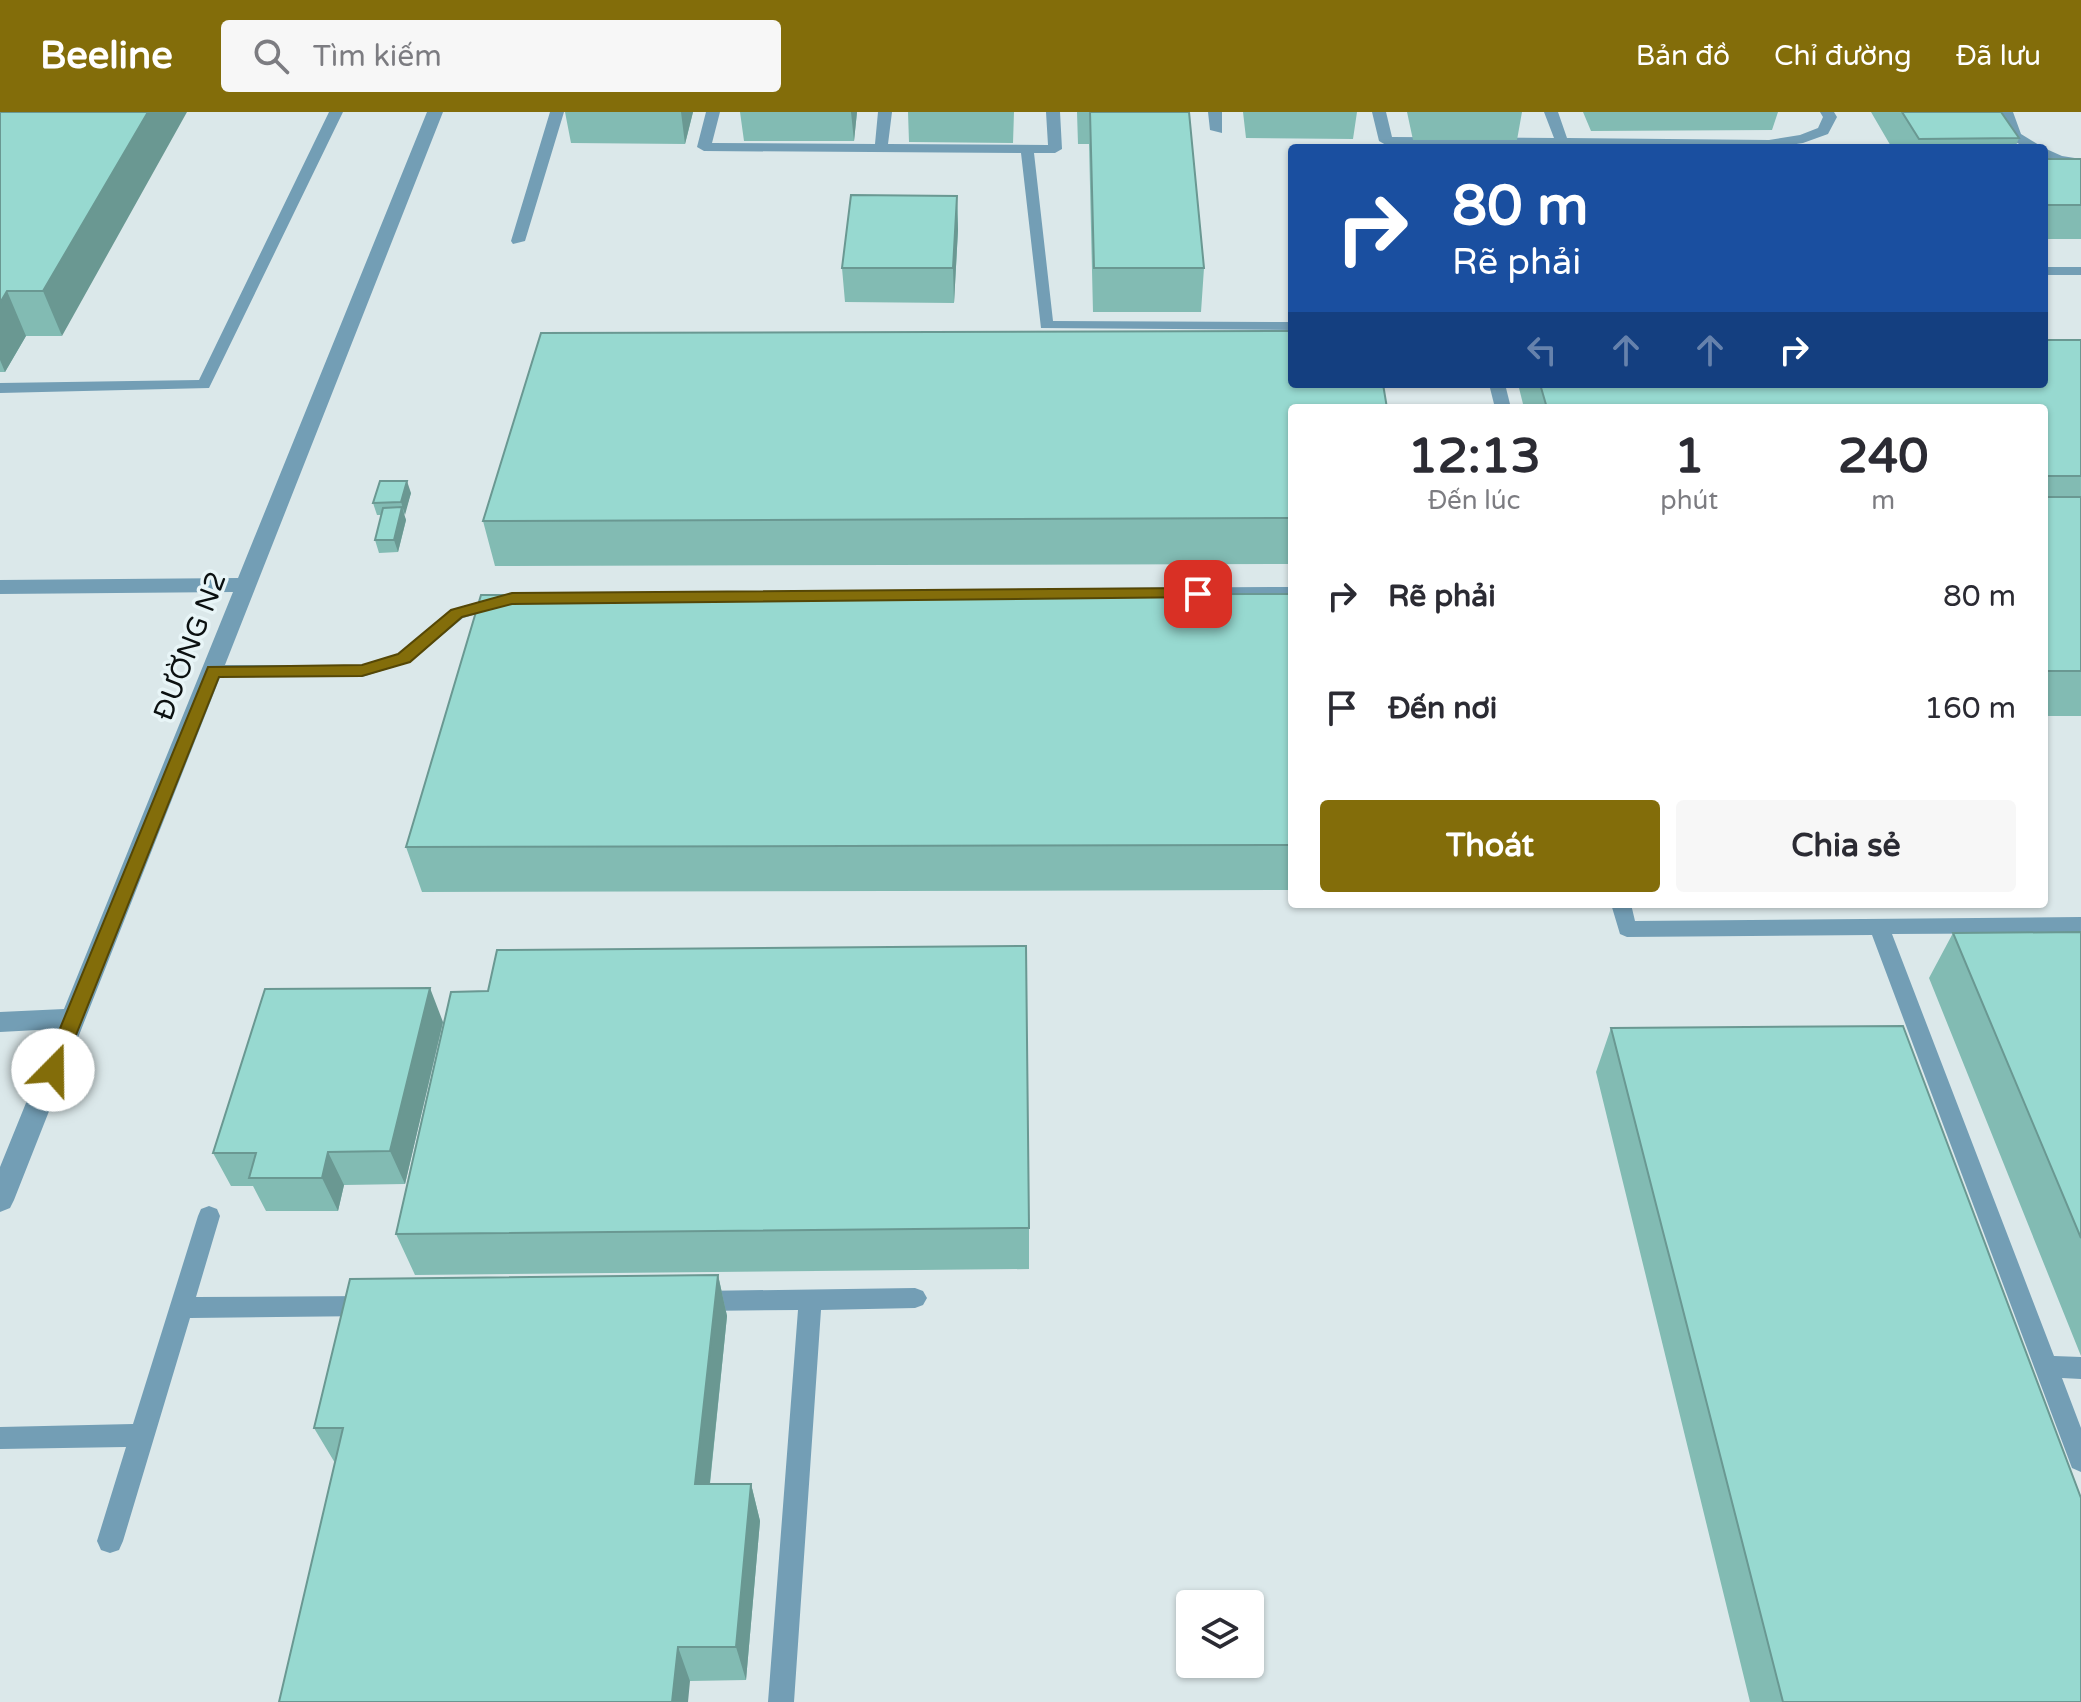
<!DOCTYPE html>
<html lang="vi">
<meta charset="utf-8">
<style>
body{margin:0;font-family:"Varela Round",sans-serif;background:#f7f7f7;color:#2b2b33;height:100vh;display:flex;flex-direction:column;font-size:30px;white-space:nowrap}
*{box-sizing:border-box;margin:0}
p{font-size:26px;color:#7c7c81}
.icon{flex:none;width:44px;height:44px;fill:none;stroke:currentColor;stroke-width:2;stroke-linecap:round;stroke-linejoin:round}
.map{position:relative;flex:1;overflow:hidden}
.sheet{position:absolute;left:1288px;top:292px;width:760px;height:504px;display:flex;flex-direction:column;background:#fff;border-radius:8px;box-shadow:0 2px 6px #0004}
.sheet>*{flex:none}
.hud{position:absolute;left:1288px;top:32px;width:760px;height:244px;border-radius:8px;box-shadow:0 2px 6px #0004;background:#1a4fa0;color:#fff;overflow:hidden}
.controls{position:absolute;left:1176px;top:1478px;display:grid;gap:16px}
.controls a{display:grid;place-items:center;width:88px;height:88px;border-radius:8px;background:#fff;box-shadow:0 2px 6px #0004;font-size:40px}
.pin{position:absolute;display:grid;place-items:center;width:68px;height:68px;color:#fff;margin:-34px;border-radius:16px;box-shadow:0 4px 12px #0006}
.me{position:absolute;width:88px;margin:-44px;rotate:22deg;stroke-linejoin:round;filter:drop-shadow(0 0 6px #0008)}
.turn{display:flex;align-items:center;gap:28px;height:168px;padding:0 32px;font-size:36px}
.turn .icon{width:104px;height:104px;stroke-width:2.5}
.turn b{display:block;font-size:56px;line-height:68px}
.lanes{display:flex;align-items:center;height:76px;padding:0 32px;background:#0003;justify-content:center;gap:40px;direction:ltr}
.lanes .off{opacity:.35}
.eta{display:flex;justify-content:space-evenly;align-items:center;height:136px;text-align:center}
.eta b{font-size:48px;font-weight:800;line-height:56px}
.action{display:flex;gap:16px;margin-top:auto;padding:16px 32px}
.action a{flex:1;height:92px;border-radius:8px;background:#836d0a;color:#fff;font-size:32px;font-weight:800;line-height:92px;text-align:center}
.action a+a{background:#f7f7f7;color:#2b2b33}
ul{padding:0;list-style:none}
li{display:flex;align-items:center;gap:24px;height:112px;padding:0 32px}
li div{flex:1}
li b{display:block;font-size:30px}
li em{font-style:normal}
header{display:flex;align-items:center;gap:48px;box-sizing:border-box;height:112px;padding:0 40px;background:#836d0a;color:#fff}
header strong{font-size:38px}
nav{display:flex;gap:44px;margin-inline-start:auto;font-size:28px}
.search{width:560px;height:72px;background:#f7f7f7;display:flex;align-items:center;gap:20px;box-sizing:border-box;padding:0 28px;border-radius:8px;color:#7c7c81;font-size:30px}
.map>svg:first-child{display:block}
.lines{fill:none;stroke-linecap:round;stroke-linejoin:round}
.lane{fill:#739eb5;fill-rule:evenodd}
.street{fill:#739eb5;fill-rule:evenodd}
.wall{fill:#82bbb3}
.shaded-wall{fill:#6a9892}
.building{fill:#97d9d0;stroke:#6a9892;stroke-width:2}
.route{fill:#836d0a;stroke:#554706;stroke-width:2}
.labels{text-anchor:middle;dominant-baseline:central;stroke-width:7;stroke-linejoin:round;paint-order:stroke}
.street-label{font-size:28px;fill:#0b1010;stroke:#e8f5f7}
</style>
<header>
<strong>Beeline</strong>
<div class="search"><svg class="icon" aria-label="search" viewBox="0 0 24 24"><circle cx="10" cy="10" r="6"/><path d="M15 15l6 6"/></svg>Tìm kiếm</div>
<nav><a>Bản đồ</a><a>Chỉ đường</a><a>Đã lưu</a></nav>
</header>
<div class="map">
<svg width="2081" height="1590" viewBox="0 0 2081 1590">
<rect width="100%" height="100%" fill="#dbe8ea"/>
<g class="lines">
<path class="lane" d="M 329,0 L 343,0 L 209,276 L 0,281 L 0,271 L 199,268 Z
M 550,0 L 564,0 L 525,129 L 513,132 L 511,129 Z
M 706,0 L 720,0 L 712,31 L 875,32 L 878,0 L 892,0 L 888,32 L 1048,33 L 1046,0 L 1060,0 L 1062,37 L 1055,41 L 1034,41 L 1053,209 L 1292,210 L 1292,218 L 1041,216 L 1021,41 L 704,39 L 697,35 Z
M 1208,0 L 1222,0 L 1222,21 L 1210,18 Z
M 1372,0 L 1386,0 L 1392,25 L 1554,26 L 1544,0 L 1558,0 L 1567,26 L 1769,28 L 1800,23 L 1818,16 L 1823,5 L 1820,0 L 1834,0 L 1837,5 L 1828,22 L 1803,31 L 1769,36 L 1386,33 L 1379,29 Z
M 1999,0 L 2013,0 L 2021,22 L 2044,36 C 2013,36 2009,27 1999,0 Z
M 2044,36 L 2062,44 L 2081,47 L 2081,55 L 2054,51 L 2044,45 Z
M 2044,155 L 2081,155 L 2081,163 L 2044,163 Z
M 1489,272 L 1505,272 L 1511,296 L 1495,296 Z
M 1292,475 L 1292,487 L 1097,488 L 1088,482 L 1097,476 Z
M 502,483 L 511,489 L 508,493 L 463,506 L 410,550 L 362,565 L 213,565 L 204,559 L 213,553 L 361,553 L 398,542 L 451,498 Z
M 1611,792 L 1631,792 L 1635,809 L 2081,805 L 2081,821 L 1892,822 L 2054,1244 L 2081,1245 L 2081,1267 L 2062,1266 L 2081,1316 L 2081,1360 L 2072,1356 L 2069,1348 L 1872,823 L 1627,825 L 1620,822 Z
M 209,1094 L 217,1097 L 220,1104 L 196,1185 L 371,1184 L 379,1187 L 383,1194 L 379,1201 L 371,1204 L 190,1206 L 123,1429 L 119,1438 L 110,1441 L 101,1438 L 97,1429 L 126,1335 L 0,1337 L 0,1315 L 133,1312 L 198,1104 L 201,1097 Z
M 915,1176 L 923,1179 L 927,1186 L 923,1193 L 915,1196 L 821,1198 L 794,1590 L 768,1590 L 798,1198 L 699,1199 L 691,1196 L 687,1189 L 691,1182 L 699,1179 Z"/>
<path class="street" d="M 427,0 L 443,0 L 14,1088 L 10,1096 L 0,1100 L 0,1055 L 56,917 L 0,920 L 0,900 L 64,897 L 233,480 L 0,482 L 0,468 L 238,466 Z"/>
</g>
<path class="wall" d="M 0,0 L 62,224 L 26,224 L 5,260 L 0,260 Z
M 565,0 L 693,0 L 685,32 L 571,31 Z
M 740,0 L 857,0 L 854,29 L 744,29 Z
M 908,0 L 1014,0 L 1013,31 L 909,30 Z
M 1077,0 L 1189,0 L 1204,156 L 1201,200 L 1093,200 L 1089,32 L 1078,32 Z
M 1243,0 L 1357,0 L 1353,27 L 1246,26 Z
M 1407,0 L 1522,0 L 1517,28 L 1413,28 Z
M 1583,0 L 1778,0 L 1772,18 L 1591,19 Z
M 1871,0 L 2001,0 L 2019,26 L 2015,36 L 1892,36 Z
M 2044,47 L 2081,47 L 2081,127 L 2044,127 Z
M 957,84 L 958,118 L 954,191 L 845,190 L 842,156 Z
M 2081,228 L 2081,604 L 2044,604 L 2044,296 L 1524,296 L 1518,272 L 2044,272 Z
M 1292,296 L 1292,452 L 495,454 L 483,409 Z
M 411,381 L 404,403 L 406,408 L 398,440 L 379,441 L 375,428 L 381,403 L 377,403 L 373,391 Z
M 1292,482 L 1292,778 L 422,780 L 406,735 Z
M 2081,820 L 2081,1244 L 1929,866 L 1953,821 Z
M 443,910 L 405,1072 L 344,1073 L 338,1099 L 266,1099 L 253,1074 L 231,1074 L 213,1041 Z
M 1611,916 L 2081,1590 L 1750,1590 L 1596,960 Z
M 1029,1116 L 1029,1157 L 415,1163 L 396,1122 Z
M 718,1163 L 727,1204 L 710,1372 L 751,1372 L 760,1409 L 746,1568 L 690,1569 L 335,1351 L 314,1316 Z"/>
<path class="shaded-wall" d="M 148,0 L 187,0 L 62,224 L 43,179 Z
M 681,0 L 693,0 L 685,32 Z
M 851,0 L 857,0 L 854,29 Z
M 957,84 L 958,118 L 954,191 L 953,156 Z
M 7,179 L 26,224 L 5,260 L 0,248 L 0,191 Z
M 407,369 L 411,381 L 405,403 L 401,390 Z
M 402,395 L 406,408 L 398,440 L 394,428 Z
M 430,876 L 443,910 L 405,1072 L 390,1039 Z
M 328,1040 L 344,1073 L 338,1099 L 322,1066 Z
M 718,1163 L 727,1204 L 706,1408 L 695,1372 Z
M 751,1372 L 760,1409 L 746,1568 L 736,1535 Z
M 678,1535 L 690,1569 L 688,1590 L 672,1590 Z"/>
<path class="building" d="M 0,0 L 148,0 L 43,179 L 7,179 L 0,191 Z
M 1090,0 L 1189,0 L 1204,156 L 1094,156 Z
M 1902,0 L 2001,0 L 2019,26 L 1919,27 Z
M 2044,47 L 2081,47 L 2081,93 L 2044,93 Z
M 851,83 L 957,84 L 953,156 L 842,156 Z
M 1292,219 L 1292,272 L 1383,272 L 1387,296 L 1292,296 L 1292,406 L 483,409 L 541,221 Z
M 2044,228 L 2081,228 L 2081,364 L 2044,364 L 2044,296 L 1547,296 L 1540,272 L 2044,272 Z
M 380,369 L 407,369 L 401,390 L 373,391 Z
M 2044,385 L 2081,385 L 2081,559 L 2044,559 Z
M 402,395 L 394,428 L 375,428 L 383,396 Z
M 1292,482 L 1292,733 L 406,735 L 481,483 Z
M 2081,820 L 2081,1126 L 1953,821 Z
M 1026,834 L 1029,1116 L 396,1122 L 451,880 L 488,879 L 497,838 Z
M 430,876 L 390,1039 L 328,1040 L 322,1066 L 249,1066 L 256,1041 L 213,1041 L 265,877 Z
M 1903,914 L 2081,1386 L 2081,1590 L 1783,1590 L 1611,916 Z
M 718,1163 L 695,1372 L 751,1372 L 736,1535 L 678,1535 L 672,1590 L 279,1590 L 343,1316 L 314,1316 L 350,1167 Z"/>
<path class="route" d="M 1198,476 L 1204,478 L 1204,485 L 512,492 L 462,505 L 410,550 L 362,564 L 219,565 L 62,958 L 53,966 L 43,958 L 208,555 L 362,553 L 398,542 L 451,498 L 512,481 Z"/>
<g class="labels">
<g class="street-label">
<text transform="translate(190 534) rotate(-69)">ĐƯỜNG N2</text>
</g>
</g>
</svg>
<div class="controls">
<a><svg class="icon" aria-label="layers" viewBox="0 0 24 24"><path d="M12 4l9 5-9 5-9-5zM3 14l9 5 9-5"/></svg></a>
</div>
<div class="pin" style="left:1198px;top:482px;background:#d93025"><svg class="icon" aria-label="arrive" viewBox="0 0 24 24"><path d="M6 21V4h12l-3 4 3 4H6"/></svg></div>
<svg class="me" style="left:53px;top:958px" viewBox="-20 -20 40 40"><circle r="19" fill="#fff"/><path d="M0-13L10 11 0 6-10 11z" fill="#836d0a"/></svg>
<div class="hud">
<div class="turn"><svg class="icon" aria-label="right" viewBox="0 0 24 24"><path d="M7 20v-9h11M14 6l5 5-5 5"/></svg><div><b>80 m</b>Rẽ phải</div></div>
<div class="lanes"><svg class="icon off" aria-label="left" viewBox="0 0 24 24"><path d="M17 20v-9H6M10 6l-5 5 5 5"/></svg><svg class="icon off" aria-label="ahead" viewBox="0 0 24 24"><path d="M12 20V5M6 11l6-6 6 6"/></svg><svg class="icon off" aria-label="ahead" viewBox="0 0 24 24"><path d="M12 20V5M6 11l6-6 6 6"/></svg><svg class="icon" aria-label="right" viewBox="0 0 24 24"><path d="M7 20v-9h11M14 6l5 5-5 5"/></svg></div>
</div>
<section class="sheet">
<div class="eta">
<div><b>12:13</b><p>Đến lúc</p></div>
<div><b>1</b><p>phút</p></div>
<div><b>240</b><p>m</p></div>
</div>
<ul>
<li><svg class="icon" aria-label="right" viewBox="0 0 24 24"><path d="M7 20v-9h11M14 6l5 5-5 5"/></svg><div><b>Rẽ phải</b></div><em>80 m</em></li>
<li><svg class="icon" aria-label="arrive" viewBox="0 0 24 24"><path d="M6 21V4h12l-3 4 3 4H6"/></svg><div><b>Đến nơi</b></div><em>160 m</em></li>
</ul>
<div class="action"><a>Thoát</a><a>Chia sẻ</a></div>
</section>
</div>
